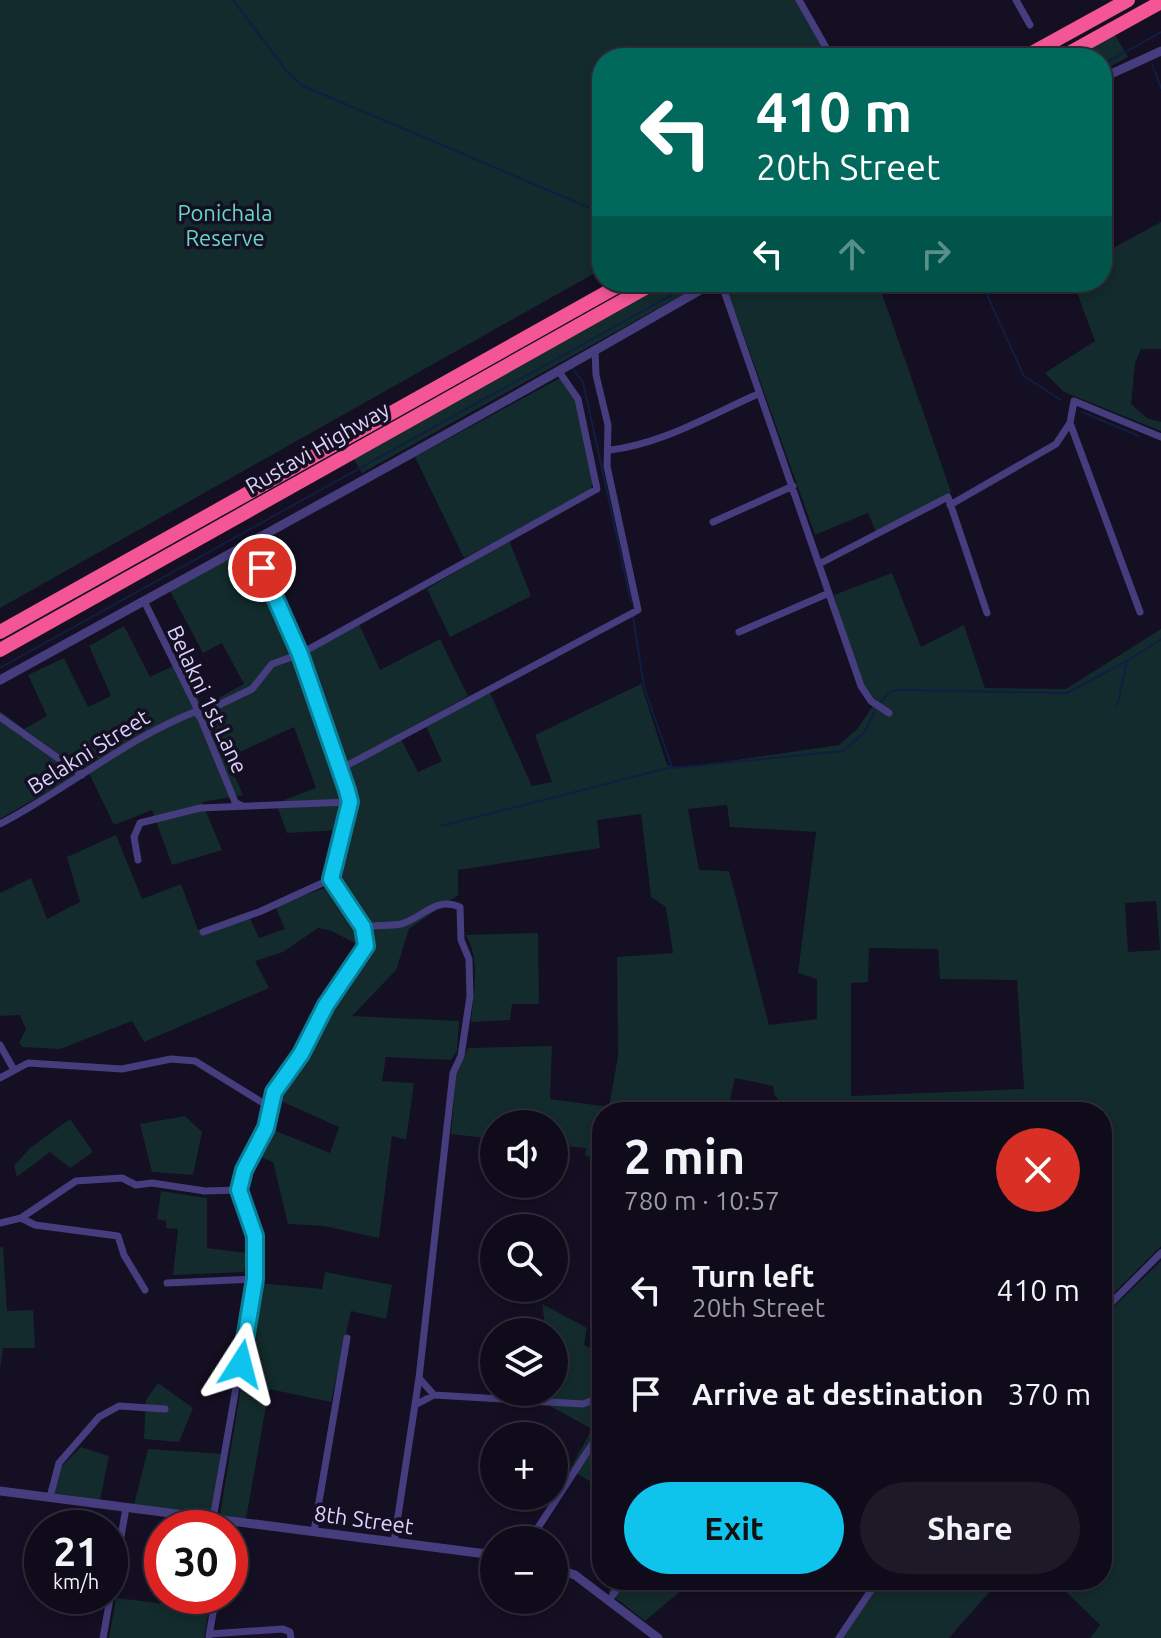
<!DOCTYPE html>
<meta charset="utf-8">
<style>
body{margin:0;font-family:Ubuntu,sans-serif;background:#1d1927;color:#f1f3f6;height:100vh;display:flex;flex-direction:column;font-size:30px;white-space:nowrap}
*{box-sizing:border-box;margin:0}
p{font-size:26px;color:#9b9ba2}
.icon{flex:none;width:44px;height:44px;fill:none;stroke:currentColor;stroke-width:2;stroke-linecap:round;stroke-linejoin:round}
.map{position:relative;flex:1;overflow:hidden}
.panel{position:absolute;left:592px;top:1102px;width:520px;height:488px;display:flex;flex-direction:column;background:#0f0b1a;border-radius:32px;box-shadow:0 4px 12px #0003,0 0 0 2px #2f2b39}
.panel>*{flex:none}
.banner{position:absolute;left:592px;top:48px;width:520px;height:244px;border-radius:32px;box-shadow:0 4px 12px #0003,0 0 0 2px #2f2b39;background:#00695c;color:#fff;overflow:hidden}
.buttons{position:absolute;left:480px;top:1110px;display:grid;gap:16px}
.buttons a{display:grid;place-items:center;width:88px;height:88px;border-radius:50%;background:#0f0b1a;box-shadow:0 4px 12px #0003,0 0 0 2px #2f2b39;font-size:40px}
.speed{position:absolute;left:24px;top:1510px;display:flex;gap:16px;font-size:40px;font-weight:700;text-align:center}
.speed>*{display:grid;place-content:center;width:104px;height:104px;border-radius:50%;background:#0f0b1a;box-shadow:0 4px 12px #0003,0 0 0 2px #2f2b39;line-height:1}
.speed small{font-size:20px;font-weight:400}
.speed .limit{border:12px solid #d22;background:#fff;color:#111}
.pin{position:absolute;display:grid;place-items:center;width:68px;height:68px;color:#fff;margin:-34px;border:4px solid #fff;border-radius:50%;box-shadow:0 2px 8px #0007}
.me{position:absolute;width:88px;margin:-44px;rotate:9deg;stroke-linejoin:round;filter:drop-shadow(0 0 6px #0008)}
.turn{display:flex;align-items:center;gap:28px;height:168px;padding:0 32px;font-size:36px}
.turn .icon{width:104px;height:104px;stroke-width:2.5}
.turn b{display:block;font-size:56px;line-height:68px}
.lanes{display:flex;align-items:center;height:76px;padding:0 32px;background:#0003;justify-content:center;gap:40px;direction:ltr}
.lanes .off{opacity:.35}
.round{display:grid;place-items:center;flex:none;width:84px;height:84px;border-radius:42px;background:#1d1927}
.headline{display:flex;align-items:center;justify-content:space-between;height:136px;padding:0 32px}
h1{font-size:48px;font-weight:700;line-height:60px}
.action{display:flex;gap:16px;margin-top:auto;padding:16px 32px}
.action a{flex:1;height:92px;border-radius:48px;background:#0fc4ec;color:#111;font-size:32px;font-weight:700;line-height:92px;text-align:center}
.action a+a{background:#1d1927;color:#f1f3f6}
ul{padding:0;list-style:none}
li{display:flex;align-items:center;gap:24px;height:104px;padding:0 32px}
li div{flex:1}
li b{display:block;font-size:30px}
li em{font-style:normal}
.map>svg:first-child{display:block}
.green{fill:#132b2c;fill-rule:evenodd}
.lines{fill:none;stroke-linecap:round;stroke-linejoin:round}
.stream{stroke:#0f1e42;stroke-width:2}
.minor{stroke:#453d7e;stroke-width:7}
.tertiary{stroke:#453d7e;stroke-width:9}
.motorway{stroke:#f45695;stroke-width:14}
.route-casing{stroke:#0a7f99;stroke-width:20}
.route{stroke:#0fc4ec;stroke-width:14}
.labels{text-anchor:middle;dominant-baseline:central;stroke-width:7;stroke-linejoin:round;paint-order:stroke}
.park-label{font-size:22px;fill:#64d8c4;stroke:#140f22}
.street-label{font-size:22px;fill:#dbd3fc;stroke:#140f22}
</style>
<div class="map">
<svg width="1161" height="1638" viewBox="0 0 1161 1638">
<rect width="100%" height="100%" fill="#140f22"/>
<path class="green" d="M 0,0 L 796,0 L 827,56 L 602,58 L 602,269 L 0,608 Z
M 1115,35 L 1128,57 L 1102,71 L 1102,58 L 1073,58 Z
M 1161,222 L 1161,349 L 1141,349 L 1135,363 L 1131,404 L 1147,418 L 1161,422 L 1161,431 L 1064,392 L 1045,373 L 1095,341 L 1073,282 L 1102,282 L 1102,254 Z
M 664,282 L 705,282 L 362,473 L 353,458 Z
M 744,282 L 878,282 L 951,492 L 876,532 L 868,513 L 815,535 L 726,286 Z
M 560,378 L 574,396 L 594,480 L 590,490 L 464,558 L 415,457 Z
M 509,540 L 531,596 L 450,637 L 427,589 Z
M 241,547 L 250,553 L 300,659 L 336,761 L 345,803 L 339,830 L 287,833 L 276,803 L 316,788 L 294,727 L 227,758 L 243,795 L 202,802 L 222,850 L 172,865 L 152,810 L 114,825 L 87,769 L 0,819 L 0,711 L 24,729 L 47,716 L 28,675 L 64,658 L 88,707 L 111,696 L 89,646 L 124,626 L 150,677 L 181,662 L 202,707 L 244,684 L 222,643 L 203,653 L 169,589 Z
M 892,573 L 921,647 L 964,625 L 985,688 L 1066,689 L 1161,629 L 1161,1246 L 1102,1305 L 1102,1112 L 787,1112 L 774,1094 L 773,1086 L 735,1078 L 727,1112 L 602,1112 L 602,1163 L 585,1155 L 586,1148 L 554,1145 L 554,1124 L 494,1124 L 494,1139 L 451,1134 L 456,1075 L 468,1048 L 552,1046 L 550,1099 L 609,1107 L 618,1056 L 617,957 L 673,953 L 666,907 L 651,897 L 641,814 L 597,820 L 600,848 L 458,870 L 458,895 L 409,929 L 396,970 L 352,1016 L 459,1021 L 457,1051 L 451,1060 L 386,1057 L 382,1081 L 414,1083 L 406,1140 L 392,1136 L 379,1238 L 324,1226 L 288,1224 L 273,1162 L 256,1155 L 271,1129 L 330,1153 L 339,1127 L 281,1101 L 309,1057 L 331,1005 L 366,950 L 368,934 L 334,879 L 352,804 L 345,770 L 401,739 L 418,772 L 442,761 L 426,726 L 490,693 L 532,786 L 552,782 L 535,735 L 641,684 L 667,765 L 681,768 L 839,745 L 857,729 L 877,700 C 859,689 841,617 834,595 ZM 727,805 L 730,827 L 816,832 L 798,973 L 817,979 L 817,1019 L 769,1025 L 729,871 L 699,870 L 688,809 ZM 1156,901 L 1160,950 L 1128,952 L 1125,903 ZM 869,948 L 938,949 L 940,979 L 1017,980 L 1024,1089 L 851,1096 L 851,983 L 868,982 Z
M 359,624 L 380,670 L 440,639 L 468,696 L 344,764 L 303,656 Z
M 116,835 L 142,899 L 181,884 L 198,930 L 247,912 L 259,938 L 285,929 L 275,906 L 330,886 L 356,929 L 356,944 L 332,931 L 318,928 L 283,952 L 255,961 L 269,988 L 144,1042 L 132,1021 L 60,1049 L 22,1047 L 19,1043 L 26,1029 L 20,1015 L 0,1016 L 0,893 L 31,878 L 47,919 L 80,902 L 67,857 Z
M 538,933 L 539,1004 L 512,1004 L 510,1020 L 471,1022 C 473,995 481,960 466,935 Z
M 185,1116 L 202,1132 L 193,1175 L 152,1172 L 140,1124 Z
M 70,1119 L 93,1152 L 70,1168 L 50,1152 L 17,1177 L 14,1166 L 30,1148 Z
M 161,1191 L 207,1198 L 207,1248 L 247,1253 L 244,1272 L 173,1275 L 178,1229 L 166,1228 L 166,1221 L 157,1219 Z
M 0,1247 L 3,1247 L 7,1311 L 33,1310 L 35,1348 L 3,1348 L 0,1370 Z
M 1161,1261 L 1161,1638 L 1090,1638 L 1100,1625 L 1054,1580 L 1102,1580 L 1102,1318 Z
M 325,1272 L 392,1285 L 386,1319 L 351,1311 L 331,1402 L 269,1389 L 246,1519 L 220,1515 L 258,1283 L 322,1289 Z
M 542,1304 L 587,1328 L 584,1345 L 602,1354 L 602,1489 L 570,1469 L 592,1429 L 550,1406 L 521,1405 L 523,1392 L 554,1392 L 554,1332 L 546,1332 Z
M 158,1383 L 193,1408 L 179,1442 L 144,1439 L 146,1400 Z
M 81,1447 L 109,1456 L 100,1500 L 55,1493 L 60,1468 Z
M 148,1449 L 225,1454 L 212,1515 L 134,1505 Z
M 617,1580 L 694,1580 L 645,1621 L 608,1592 Z
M 881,1580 L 1000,1580 L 949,1638 L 843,1638 Z
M 116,1598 L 209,1609 L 204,1638 L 109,1638 Z"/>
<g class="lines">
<path class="stream" d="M 233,0 L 289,74 L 303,86 L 602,213
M 1152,64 L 1161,88
M 1102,65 L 1161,32
M 981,282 L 1024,376 L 1061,400
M 572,368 L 583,382 L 631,601
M 1082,412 L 1139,436
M 0,668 L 695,282
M 880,703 L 889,692 L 899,690 L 1067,693 L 1127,661
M 1117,706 L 1127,661 L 1161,639
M 673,768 L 843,751 L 864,733 L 875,711
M 442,826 L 672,767 L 644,687 L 633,616"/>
<path class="minor" d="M 799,0 L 832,58
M 1016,0 L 1030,25
M 721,282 L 861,686 L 871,701 L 889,713
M 1070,423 L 1140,612
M 610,450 C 662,444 710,415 758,394
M 950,505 L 1056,444 L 1070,423 L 1074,401 L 1161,437
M 713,522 L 793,486
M 819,564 L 948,497 L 987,613
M 144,601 L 194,702 L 235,802 L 242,806
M 739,632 L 829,593
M 198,715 L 252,689 L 272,664 L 300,654 L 597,489 L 578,399 L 560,373
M 0,717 L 82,775
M 341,773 L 344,767 L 638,610 L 607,466 L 608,425 L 596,375 L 595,350
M 0,824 C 67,789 127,738 197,711
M 138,860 L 134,837 L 140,823 L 200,808 L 350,802
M 363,927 C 375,925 390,926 401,924 C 423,918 435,896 460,907 L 461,940 L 469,959 L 470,996 L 461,1056 L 453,1073 L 419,1378 L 394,1542
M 203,932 L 259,912 L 331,879
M 0,1045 L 14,1070
M 0,1078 L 28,1063 L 122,1069 L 171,1059 L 195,1061 L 268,1106
M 21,1218 L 35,1225 L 118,1236 L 124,1255 L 145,1290
M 0,1223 L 21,1218 L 76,1181 L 122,1178 L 136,1185 L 152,1183 L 205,1191 L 239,1190
M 167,1283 L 255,1279
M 1102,1312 L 1161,1253
M 419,1378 L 434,1395
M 415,1405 L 434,1395 L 583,1404 L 602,1397
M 50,1497 L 59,1463 L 99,1417 L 119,1406 L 165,1409
M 213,1519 L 255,1279 L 255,1236 L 239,1190 L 244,1170 L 266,1128 L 274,1092 L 301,1054 L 326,1005 L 366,946 L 363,927 L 331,879 L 350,802 L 347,790 L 300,654 L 249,540
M 314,1531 L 347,1338
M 530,1540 L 602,1429
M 609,1600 L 624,1580
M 210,1634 L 283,1629 L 290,1632 L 291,1638
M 209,1636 L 216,1596
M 103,1638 L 126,1508
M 839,1638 L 878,1580"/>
<path class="tertiary" d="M 1102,78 L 1161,51
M 0,680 C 234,551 469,424 700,290 L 722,282
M 0,1491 L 494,1555
M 554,1568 L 575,1575 L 658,1638"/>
<path class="motorway" d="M 1023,58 L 1128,0
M 1060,58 L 1161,2
M 0,632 L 625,282
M 0,650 L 656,282"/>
</g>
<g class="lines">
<g class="route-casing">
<path id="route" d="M 241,1364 L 255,1279 L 255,1236 L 239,1190 L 244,1170 L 266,1128 L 274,1092 L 301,1054 L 326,1005 L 366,946 L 363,927 L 331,879 L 350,802 L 347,790 L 300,654 L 262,568"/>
</g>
<use href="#route" class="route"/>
</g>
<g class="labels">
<g class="park-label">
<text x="225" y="212">Ponichala<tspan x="225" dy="25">Reserve</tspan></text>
</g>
<g class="street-label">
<text transform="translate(317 447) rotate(-30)">Rustavi Highway</text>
<text transform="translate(208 699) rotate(65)">Belakni 1st Lane</text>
<text transform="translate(88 751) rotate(-32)">Belakni Street</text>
<text transform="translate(364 1519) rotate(8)">8th Street</text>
</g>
</g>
</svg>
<div class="buttons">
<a><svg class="icon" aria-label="sound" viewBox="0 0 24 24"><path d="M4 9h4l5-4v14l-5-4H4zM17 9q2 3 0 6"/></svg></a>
<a><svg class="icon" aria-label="search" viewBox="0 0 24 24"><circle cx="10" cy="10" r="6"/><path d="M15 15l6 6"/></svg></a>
<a><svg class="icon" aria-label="layers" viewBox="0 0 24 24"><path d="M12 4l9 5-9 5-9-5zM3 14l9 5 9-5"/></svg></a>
<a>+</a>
<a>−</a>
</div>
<div class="speed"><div>21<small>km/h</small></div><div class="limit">30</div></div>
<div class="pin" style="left:262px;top:568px;background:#d93025"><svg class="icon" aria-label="arrive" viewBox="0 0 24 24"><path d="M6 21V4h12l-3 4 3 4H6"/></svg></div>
<svg class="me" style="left:241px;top:1364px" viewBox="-20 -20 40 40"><path d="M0-17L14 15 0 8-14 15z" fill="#0fc4ec" stroke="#fff" stroke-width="4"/></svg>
<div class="banner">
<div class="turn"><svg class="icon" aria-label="left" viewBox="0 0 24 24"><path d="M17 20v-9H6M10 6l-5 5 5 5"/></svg><div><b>410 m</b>20th Street</div></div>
<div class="lanes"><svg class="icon" aria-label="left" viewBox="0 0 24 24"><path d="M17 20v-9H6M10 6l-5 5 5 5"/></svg><svg class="icon off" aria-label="ahead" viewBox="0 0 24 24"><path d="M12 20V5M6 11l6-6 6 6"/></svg><svg class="icon off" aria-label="right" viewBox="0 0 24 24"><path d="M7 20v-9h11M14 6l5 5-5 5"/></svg></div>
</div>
<section class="panel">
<div class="headline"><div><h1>2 min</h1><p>780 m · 10:57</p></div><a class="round" style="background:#d93025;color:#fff"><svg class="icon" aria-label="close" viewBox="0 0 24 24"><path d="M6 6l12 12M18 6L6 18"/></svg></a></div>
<ul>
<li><svg class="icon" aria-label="left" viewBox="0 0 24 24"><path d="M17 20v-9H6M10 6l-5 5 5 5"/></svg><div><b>Turn left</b><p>20th Street</p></div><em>410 m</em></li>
<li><svg class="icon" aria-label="arrive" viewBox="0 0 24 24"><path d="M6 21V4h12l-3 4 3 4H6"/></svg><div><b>Arrive at destination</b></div><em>370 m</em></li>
</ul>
<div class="action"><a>Exit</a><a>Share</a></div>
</section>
</div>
